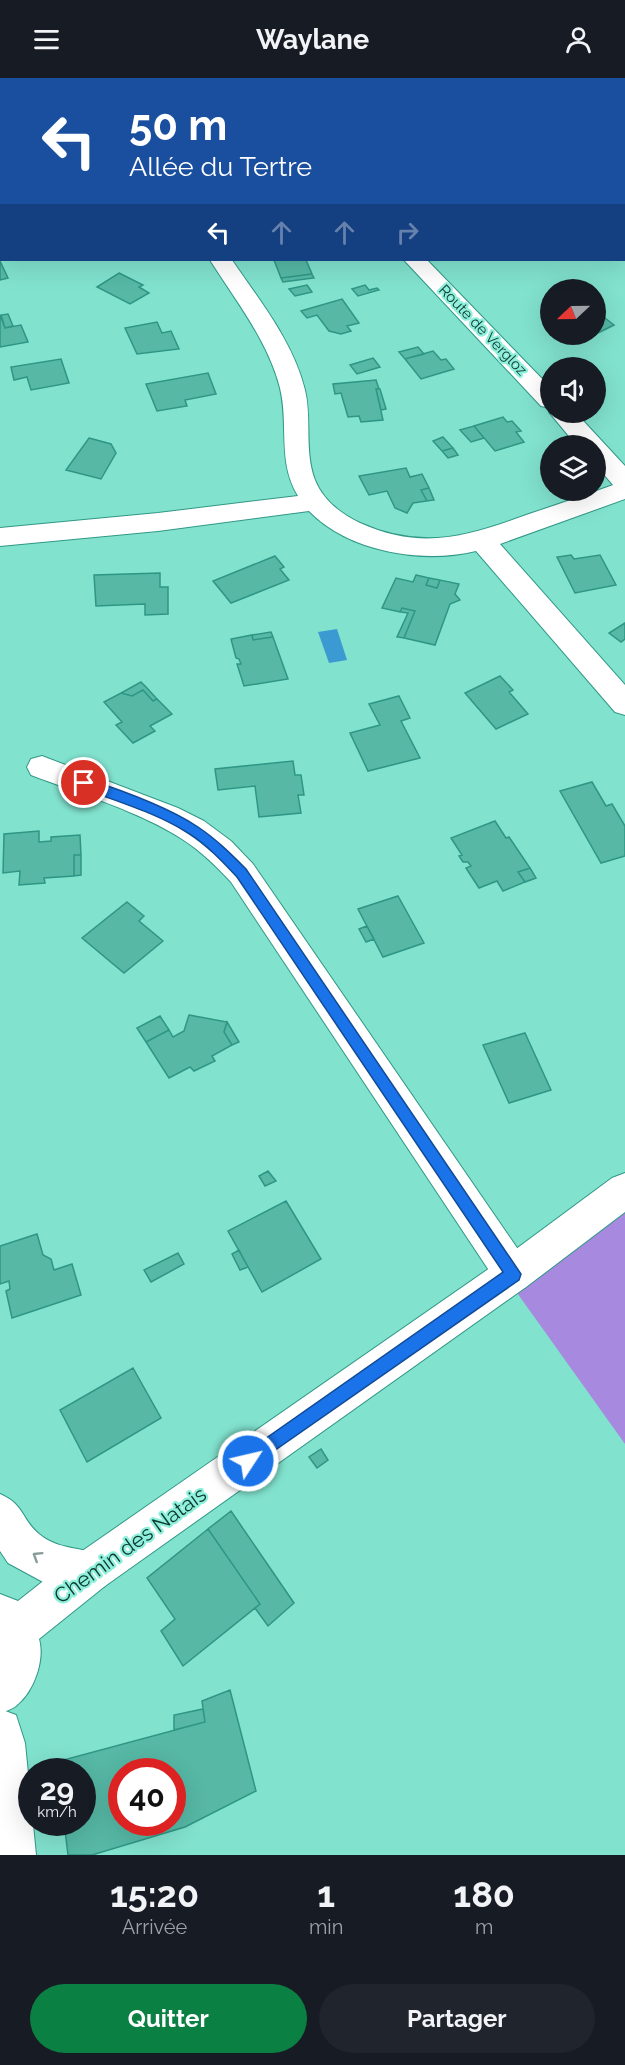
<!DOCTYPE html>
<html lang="fr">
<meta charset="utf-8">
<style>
body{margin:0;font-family:Raleway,sans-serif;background:#20242c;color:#f1f3f6;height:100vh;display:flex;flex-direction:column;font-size:22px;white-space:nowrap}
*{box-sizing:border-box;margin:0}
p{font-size:20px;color:#9ea1a6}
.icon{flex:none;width:33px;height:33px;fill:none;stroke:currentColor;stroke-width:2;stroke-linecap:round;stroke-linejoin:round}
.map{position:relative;height:1777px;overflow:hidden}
.panel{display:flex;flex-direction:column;background:#171b24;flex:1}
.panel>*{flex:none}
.top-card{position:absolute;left:0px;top:0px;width:626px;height:183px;box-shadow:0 6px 24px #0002;background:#1a4fa0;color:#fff;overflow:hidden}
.needle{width:39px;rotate:248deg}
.fabs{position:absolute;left:540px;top:201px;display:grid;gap:12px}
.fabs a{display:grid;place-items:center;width:66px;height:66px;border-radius:50%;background:#171b24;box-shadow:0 6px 24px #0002;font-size:30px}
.speed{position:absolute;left:18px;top:1680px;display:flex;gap:12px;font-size:30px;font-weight:700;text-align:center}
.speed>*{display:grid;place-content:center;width:78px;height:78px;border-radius:50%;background:#171b24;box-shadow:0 6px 24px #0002;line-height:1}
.speed small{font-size:15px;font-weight:400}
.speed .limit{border:9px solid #d22;background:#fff;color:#111}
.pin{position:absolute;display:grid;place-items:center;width:51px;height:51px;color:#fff;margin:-26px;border:3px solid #fff;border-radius:50%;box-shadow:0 2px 6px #0007}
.me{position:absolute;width:66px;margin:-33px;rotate:55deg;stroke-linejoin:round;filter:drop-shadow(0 0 4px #0008)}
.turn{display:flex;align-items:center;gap:21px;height:126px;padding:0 30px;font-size:27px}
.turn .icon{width:78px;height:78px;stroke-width:2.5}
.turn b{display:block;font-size:42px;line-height:51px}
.lanes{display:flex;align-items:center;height:57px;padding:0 30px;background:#0003;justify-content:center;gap:30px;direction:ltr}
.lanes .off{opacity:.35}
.eta{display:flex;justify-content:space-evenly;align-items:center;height:102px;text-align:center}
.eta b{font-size:36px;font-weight:700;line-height:42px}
.button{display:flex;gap:12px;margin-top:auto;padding:12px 30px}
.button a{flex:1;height:69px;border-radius:36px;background:#0b8043;color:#fff;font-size:24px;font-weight:700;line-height:69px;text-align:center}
.button a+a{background:#20242c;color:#f1f3f6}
header{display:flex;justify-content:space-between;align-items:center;height:78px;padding:0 30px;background:#171b24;font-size:27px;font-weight:700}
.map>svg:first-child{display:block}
.green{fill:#a789df}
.water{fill:#3c9ad2}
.building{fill:#56b8a5;stroke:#2f9685;stroke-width:1.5;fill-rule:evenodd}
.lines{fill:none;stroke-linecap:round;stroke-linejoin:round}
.minor-casing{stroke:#309886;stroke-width:2}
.tertiary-casing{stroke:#309886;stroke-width:2}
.minor{fill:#fff;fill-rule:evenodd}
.tertiary{fill:#fff;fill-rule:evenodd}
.oneway{stroke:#869c98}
.route{fill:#1a73e8;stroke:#114b97;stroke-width:1.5}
.labels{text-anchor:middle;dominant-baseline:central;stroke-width:4.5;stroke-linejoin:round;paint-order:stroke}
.far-street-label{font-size:15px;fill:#0d3831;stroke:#8ef0db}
.near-street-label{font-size:21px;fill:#0d3831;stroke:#8ef0db}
</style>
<header><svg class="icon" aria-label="menu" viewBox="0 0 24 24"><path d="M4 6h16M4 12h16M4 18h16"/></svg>Waylane<svg class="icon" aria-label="person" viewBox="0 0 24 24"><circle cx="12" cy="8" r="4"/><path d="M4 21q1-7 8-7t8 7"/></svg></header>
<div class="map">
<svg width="625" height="1777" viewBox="0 0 625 1777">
<rect width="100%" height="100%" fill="#81e2ce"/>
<path class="green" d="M 419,0 L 625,0 L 625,158 L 624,2 Z
M 625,1133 L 625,1366 L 515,1212 Z"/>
<path class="water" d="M 337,551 L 347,582 L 329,585 L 318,554 Z"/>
<path class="building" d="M 274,182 L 306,182 L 312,196 L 281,200 Z
M 0,183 L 8,200 L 0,202 Z
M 119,195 L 143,207 L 139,209 L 149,215 L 130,226 L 97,209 Z
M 312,196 L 314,200 L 283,204 L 281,200 Z
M 307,207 L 312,214 L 295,218 L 289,211 Z
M 365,207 L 369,212 L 377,210 L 379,212 L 358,218 L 352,211 Z
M 342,221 L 359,245 L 347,248 L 351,253 L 341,256 L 329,253 L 317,237 L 307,240 L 301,233 Z
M 596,233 L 614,247 L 596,256 Z
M 8,236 L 13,248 L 5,250 L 1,237 Z
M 0,237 L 5,250 L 21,247 L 28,264 L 0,269 Z
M 157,244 L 162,255 L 171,253 L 179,271 L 137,276 L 125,250 Z
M 418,269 L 424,276 L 405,281 L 399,274 Z
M 433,273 L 441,282 L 446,281 L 454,291 L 421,301 L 405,281 Z
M 373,280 L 380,289 L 357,296 L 350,287 Z
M 61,281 L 69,305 L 31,312 L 27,299 L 14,302 L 11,289 Z
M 208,295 L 216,316 L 185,322 L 187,328 L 157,333 L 146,306 Z
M 376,302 L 379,311 L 376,311 L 383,342 L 361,344 L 359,338 L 348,339 L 341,315 L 335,316 L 333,306 Z
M 376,311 L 380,311 L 386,331 L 381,332 Z
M 503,339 L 507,344 L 512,343 L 521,353 L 516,354 L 524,364 L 495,373 L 474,348 Z
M 474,348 L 484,360 L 471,364 L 460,352 Z
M 443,359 L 453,370 L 442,373 L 433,363 Z
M 89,360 L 111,366 L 116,375 L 101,401 L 66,392 Z
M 453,370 L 458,377 L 448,380 L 442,373 Z
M 406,390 L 410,399 L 422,396 L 429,410 L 421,412 L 427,423 L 413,425 L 407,435 L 395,430 L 387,413 L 369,417 L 359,398 Z
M 429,410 L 434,422 L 427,423 L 421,412 Z
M 571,477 L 574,481 L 600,477 L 616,507 L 575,515 L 557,479 Z
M 275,478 L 284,489 L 280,491 L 289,502 L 231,525 L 213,503 Z
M 160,495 L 160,509 L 168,509 L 168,536 L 145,537 L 145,526 L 96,528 L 94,497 Z
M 416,497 L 429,500 L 426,507 L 437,510 L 440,502 L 459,506 L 455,516 L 460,522 L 450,526 L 435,567 L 404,560 L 415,533 L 402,530 L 400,534 L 382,530 L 396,500 L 413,504 Z
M 429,500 L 440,502 L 437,510 L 426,507 Z
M 402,530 L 415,533 L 404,560 L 397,559 L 408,535 L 400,534 Z
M 625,545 L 625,561 L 621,564 L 609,555 Z
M 271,554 L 273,559 L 253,562 L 252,557 Z
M 252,557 L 253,562 L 273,559 L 288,601 L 244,608 L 237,586 L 241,586 L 239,581 L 236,580 L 231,561 Z
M 500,598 L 513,612 L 509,614 L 528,636 L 496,651 L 465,615 Z
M 141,604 L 147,610 L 157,621 L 153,623 L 143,612 L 132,618 L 121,615 Z
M 143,612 L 153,623 L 157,621 L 172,636 L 150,648 L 155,653 L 133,665 L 116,647 L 122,644 L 104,624 L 121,615 L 132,618 Z
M 399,618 L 410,640 L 401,643 L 420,680 L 368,693 L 350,655 L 380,647 L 369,626 Z
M 293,683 L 295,697 L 301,697 L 304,717 L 298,717 L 301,735 L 259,739 L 255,708 L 218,712 L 215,691 Z
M 592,704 L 606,728 L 612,726 L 625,748 L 625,778 L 601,785 L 560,713 Z
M 495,743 L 506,760 L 509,759 L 530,790 L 518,794 L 525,804 L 503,813 L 497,803 L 479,810 L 466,790 L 471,788 L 468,784 L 463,784 L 459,778 L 462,777 L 451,760 Z
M 39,753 L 39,764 L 51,763 L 51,759 L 80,757 L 81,777 L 74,777 L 74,798 L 44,800 L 45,805 L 19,807 L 20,793 L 3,795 L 4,756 Z
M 74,777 L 81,777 L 81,797 L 74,798 Z
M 530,790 L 536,800 L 525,804 L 518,794 Z
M 398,818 L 424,865 L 383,879 L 358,831 Z
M 127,824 L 144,838 L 139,843 L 163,863 L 124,895 L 82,860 Z
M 367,848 L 374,861 L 366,864 L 359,851 Z
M 189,937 L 227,944 L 224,954 L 232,967 L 212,978 L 215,983 L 194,993 L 190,989 L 169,1000 L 146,964 L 169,952 L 173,959 L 184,953 Z
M 160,938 L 169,952 L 146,964 L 137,950 Z
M 227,944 L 239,964 L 232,967 L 224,954 Z
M 525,955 L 551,1012 L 509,1025 L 483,967 Z
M 268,1093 L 276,1103 L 265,1108 L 259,1098 Z
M 286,1123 L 321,1181 L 262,1214 L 228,1153 Z
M 37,1156 L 43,1177 L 51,1181 L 54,1192 L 72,1186 L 81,1217 L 12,1240 L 6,1213 L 10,1211 L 9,1203 L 0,1206 L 0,1168 Z
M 239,1172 L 248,1189 L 240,1192 L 232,1176 Z
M 178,1175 L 184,1186 L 151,1204 L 144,1192 Z
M 133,1290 L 161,1340 L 87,1384 L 60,1332 Z
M 321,1371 L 328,1382 L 317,1390 L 309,1379 Z
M 231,1433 L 294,1525 L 268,1548 L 255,1530 L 260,1526 L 208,1451 Z
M 208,1451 L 260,1526 L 183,1588 L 161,1553 L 175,1541 L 147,1500 Z
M 230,1612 L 256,1713 L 185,1749 L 92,1777 L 68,1777 L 64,1744 L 82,1744 L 82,1694 L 57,1694 L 56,1684 L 205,1644 L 202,1623 ZM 122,1694 L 172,1694 L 172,1744 L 122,1744 Z
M 203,1631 L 205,1644 L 174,1652 L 174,1637 Z"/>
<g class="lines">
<g class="minor-casing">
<path id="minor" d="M 174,0 L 194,0 L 195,2 L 175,2 Z
M 210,182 L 232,182 C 259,222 293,263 305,312 C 312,341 304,373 315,402 C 323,422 341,436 360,445 C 424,474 471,457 532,435 C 559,426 586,417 613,407 L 596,387 L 596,368 L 577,368 L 549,334 L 550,331 L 550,334 L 575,334 L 625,388 L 625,421 L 500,466 L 625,607 L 625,637 L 615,634 L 476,473 C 422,486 349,474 309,433 L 158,453 L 0,468 L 0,450 L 158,435 L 298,418 C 277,384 289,347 280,310 C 268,263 236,223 210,182 Z
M 404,182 L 427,182 L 550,309 L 550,330 L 541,328 Z
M 42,678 L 178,730 L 204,743 L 231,763 L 253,786 L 526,1183 L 532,1196 L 526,1209 L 513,1214 L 500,1209 L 231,804 C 216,788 201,773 182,761 C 141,734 78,715 31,697 L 27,689 L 31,681 Z
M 0,1416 C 25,1427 21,1441 39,1456 C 58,1472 82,1469 105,1478 L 111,1493 L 105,1508 L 90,1514 L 56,1511 L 8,1485 L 0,1473 Z
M 0,1631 L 16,1637 L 25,1665 L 36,1777 L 0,1777 Z"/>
</g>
<g class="tertiary-casing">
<path id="tertiary" d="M 625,1095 L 625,1134 L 526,1209 L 105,1508 L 39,1561 C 45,1582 34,1613 17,1627 C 13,1631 6,1633 0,1635 L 0,1516 L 18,1523 L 75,1478 L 500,1183 L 612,1100 Z"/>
</g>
<use href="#minor" class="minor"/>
<use href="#tertiary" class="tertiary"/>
</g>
<defs><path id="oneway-chevron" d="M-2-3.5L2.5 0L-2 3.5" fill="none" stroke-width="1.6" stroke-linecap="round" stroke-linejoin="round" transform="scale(1.5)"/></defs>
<use class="oneway" href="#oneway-chevron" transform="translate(37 1478) rotate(-148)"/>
<path class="route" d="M 84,700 C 118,711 168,729 198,749 C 216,761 231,776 246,791 L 521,1196 L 519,1202 L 248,1391 L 242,1388 L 240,1383 L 242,1377 L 503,1194 L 237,799 C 222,783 207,767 188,755 C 155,734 115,723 79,709 L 77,705 Z"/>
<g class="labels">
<g class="far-street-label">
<text transform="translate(483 252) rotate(46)">Route de Vergloz</text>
</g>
<g class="near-street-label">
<text transform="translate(130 1467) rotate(-36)">Chemin des Natais</text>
</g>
</g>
</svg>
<div class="fabs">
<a><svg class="needle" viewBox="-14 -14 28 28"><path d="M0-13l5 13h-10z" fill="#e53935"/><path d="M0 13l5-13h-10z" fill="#9ea1a6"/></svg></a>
<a><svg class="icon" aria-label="sound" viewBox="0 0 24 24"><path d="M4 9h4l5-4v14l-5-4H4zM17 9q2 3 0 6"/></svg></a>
<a><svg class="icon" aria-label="layers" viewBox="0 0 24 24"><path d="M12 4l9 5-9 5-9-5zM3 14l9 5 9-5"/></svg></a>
</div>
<div class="speed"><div>29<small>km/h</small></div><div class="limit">40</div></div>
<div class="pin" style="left:84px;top:705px;background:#d93025"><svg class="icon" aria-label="arrive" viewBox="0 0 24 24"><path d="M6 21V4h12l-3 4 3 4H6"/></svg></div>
<svg class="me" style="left:248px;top:1383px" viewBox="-20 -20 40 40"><circle r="17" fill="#1a73e8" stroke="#fff" stroke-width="3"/><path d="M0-11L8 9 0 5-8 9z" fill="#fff"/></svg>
<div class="top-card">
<div class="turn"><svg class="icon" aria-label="left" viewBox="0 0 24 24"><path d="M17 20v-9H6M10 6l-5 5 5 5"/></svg><div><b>50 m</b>Allée du Tertre</div></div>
<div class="lanes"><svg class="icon" aria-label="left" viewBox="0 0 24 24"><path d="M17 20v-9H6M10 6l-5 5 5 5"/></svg><svg class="icon off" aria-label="ahead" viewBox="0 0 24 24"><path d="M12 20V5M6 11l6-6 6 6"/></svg><svg class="icon off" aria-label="ahead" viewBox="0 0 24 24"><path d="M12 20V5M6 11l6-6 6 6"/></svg><svg class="icon off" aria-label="right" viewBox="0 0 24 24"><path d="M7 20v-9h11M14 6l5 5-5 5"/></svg></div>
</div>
</div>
<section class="panel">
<div class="eta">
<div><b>15:20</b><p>Arrivée</p></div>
<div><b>1</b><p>min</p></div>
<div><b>180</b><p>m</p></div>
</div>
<div class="button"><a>Quitter</a><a>Partager</a></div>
</section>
